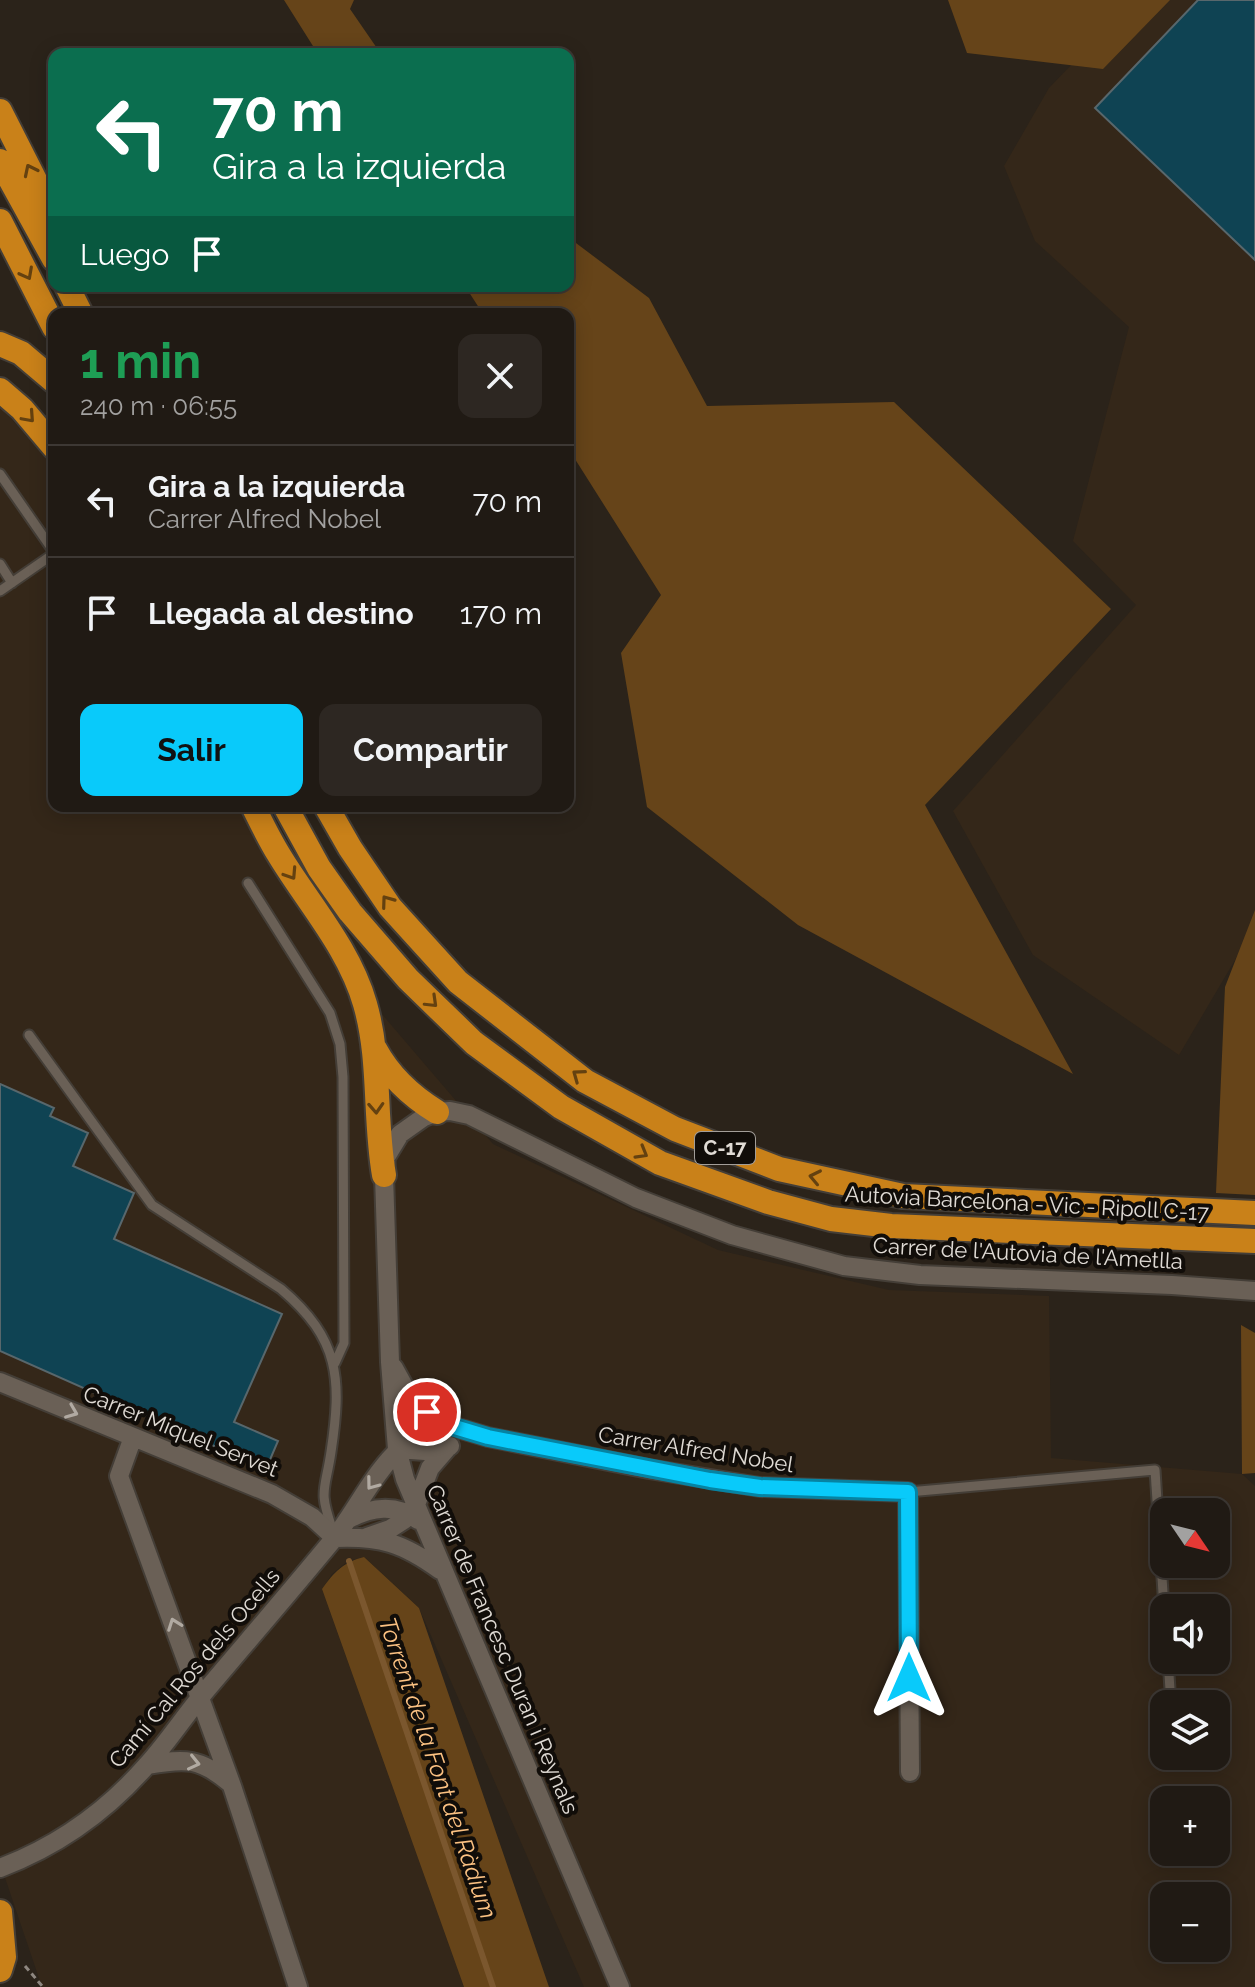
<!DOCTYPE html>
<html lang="es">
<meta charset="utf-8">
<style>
body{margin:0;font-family:Raleway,sans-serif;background:#2d2722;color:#f1f3f6;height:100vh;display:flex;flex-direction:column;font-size:30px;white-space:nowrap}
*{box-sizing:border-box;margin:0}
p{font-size:26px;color:#a2a1a0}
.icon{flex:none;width:44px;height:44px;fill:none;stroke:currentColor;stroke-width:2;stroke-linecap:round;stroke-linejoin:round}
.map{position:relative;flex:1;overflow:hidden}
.details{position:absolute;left:48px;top:308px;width:526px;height:504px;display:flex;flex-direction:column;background:#201a14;border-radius:16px;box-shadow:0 4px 20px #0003,0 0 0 2px #3d3834}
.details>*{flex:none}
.hud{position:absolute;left:48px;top:48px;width:526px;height:244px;border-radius:16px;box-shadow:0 4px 20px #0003,0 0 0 2px #3d3834;background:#0b6e4f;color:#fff;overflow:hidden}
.needle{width:52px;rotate:125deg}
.controls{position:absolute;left:1150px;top:1498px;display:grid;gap:16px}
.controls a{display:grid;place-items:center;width:80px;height:80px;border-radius:16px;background:#201a14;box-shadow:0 4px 20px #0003,0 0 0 2px #3d3834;font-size:40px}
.pin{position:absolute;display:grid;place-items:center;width:68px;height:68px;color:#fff;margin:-34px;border:4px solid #fff;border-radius:50%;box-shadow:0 2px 8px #0007}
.me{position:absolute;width:88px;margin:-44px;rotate:0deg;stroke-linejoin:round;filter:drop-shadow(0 0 6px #0008)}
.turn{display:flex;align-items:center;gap:28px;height:168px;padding:0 32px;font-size:36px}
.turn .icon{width:104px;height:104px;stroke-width:2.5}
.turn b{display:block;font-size:56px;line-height:68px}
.then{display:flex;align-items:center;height:76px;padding:0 32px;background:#0003;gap:16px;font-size:30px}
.round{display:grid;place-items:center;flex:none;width:84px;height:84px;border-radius:16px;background:#2d2722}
.headline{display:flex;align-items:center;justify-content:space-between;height:136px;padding:0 32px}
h1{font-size:48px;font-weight:700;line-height:60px;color:#1e9e55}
.button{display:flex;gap:16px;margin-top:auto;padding:16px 32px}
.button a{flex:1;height:92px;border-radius:16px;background:#09cafa;color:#111;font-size:32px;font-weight:700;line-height:92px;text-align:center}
.button a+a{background:#2d2722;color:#f1f3f6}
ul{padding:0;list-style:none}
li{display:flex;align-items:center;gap:24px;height:112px;padding:0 32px;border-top:2px solid #3d3834}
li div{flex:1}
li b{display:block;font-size:30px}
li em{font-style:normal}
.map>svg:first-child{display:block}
.built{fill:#342719;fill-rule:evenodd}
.forest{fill:#664419}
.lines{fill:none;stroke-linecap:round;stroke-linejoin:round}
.stream{stroke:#7b572e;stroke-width:6}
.building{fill:#0f4353;stroke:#58676c;stroke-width:2}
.lane-casing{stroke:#443e37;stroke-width:13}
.street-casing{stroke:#443e37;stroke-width:22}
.highway-casing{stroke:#443e37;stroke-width:28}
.path{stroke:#8e8780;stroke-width:3;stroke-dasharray:6 4;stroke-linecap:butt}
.lane{stroke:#6a6056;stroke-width:9}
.street{stroke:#6a6056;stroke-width:18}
.highway{stroke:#c98119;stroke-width:24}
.oneway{stroke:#644110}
.oneway2{stroke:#b1aaa2}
.route-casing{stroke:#0683a2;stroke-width:20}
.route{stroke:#09cafa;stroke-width:14}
.labels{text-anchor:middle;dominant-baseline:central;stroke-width:8;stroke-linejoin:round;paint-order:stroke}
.shield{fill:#110d09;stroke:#a29d98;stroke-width:2}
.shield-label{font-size:20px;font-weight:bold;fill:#e0dbd5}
.street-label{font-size:22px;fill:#e0dbd5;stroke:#110d09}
.water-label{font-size:24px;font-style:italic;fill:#fbc182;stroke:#110d09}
</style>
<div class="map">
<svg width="1255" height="1987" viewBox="0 0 1255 1987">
<rect width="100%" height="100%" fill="#2b231a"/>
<path class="built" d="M 1134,0 L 1255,0 L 1255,926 L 1179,1055 L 1033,955 L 953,811 L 1136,605 L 1073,541 L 1129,327 L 1035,241 L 1004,166 L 1049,88 Z
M 0,406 L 54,467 L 54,806 L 242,806 L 275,872 L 345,971 L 493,1144 L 718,1250 L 889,1290 L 1049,1296 L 1051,1458 L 1242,1474 L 1255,1486 L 1255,1987 L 584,1987 L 419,1608 L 364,1557 L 348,1561 L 332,1574 L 322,1589 L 464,1987 L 42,1987 L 0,1863 ZM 1164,1512 L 1216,1512 L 1216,1564 L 1164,1564 ZM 1164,1608 L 1216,1608 L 1216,1660 L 1164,1660 ZM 1164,1704 L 1216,1704 L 1216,1756 L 1164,1756 ZM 1164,1800 L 1216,1800 L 1216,1852 L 1164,1852 ZM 1164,1896 L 1216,1896 L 1216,1948 L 1164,1948 Z"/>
<path class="forest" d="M 284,0 L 354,0 L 350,9 L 381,54 L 318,54 Z
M 948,0 L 1170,0 L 1103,69 L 967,53 Z
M 568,237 L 649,298 L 707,406 L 894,402 L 1111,609 L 925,805 L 1073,1074 L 798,925 L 647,807 L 621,653 L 661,595 L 568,448 L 568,314 L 483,314 L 465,286 L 568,286 Z
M 1255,910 L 1255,1195 L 1216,1193 L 1225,987 Z
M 1241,1325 L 1255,1333 L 1255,1473 L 1242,1474 Z
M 364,1557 L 419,1608 L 549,1987 L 464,1987 L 322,1589 C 334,1572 344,1562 364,1557 Z"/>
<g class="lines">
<path class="stream" d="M 349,1561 L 493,1987"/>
</g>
<path class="building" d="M 1198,0 L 1255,0 L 1255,260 L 1095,108 Z
M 0,1084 L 54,1108 L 50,1116 L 88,1133 L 73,1166 L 134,1193 L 114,1239 L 282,1314 L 234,1422 L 278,1441 L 266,1469 L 0,1351 Z"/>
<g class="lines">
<g class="lane-casing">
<path id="lane" d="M 0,474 L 52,549 L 52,555 L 0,591
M 0,564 L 12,583
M 248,883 L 330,1013 L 340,1044 L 343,1077 L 344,1343 L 335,1363
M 29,1035 L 152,1205 L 281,1289 C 340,1339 342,1379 331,1452 C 325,1492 318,1489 333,1531
M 908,1492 L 1155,1470 L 1164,1608
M 1168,1660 L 1171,1704"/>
</g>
<g class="street-casing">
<path id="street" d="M 394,1368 L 405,1388 L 427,1412 L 448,1425 L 488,1437 L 649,1469 L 760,1487 L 908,1492 L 910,1772
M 0,1382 L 272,1494 L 312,1517 L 335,1538
M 133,1437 L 119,1476 L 232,1786 L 298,1987
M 397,1449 L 425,1451 L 450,1446
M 347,1520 C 371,1507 395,1503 418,1520
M 367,1537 L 390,1529 L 404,1520 L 415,1507 L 430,1468 L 449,1446
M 335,1538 C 380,1536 403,1543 440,1570
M 148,1765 C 186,1758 200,1758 230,1783
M 0,1868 C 58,1846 106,1812 147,1765 C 167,1743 184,1717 203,1694 C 246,1643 290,1592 332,1541 C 367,1498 387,1435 448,1425
M 620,1987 L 405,1479 L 397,1449 L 390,1362 L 384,1175 L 386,1157 L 400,1134 L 424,1117 L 437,1112 L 450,1111 L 469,1115 L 636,1198 L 732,1235 L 844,1266 L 920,1275 L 1172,1285 L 1255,1291"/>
</g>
<g class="highway-casing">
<path id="highway" d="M 0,111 L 35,180 L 54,232
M 0,161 L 54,259
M 0,221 L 54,327
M 67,286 L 81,314
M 0,344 L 21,353 L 54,381
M 0,390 L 22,409 L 54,447
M 253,806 C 261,822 269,839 279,855 C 308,903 349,948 365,1004 C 381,1059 374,1118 384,1175
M 285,806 L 319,868 L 350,912 L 408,979 L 474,1043 L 561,1107 L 660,1163 L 768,1202 L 831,1219 L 891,1226 L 1255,1241
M 326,806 L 350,848 L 390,907 L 458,982 L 585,1081 L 675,1129 L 779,1169 L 903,1196 L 1255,1213
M 375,1049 C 390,1077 411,1096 437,1112
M 0,1912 L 4,1957 L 0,1970"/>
</g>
<path class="path" d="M 25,1966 L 43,1987"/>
<use href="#lane" class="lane"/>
<use href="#street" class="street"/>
<use href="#highway" class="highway"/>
</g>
<defs><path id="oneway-chevron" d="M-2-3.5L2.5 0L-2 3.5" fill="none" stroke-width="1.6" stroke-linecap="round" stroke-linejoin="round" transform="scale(2)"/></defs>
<g class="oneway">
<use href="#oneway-chevron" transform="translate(30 170) rotate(-116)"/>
<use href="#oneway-chevron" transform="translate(27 274) rotate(62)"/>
<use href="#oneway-chevron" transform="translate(29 417) rotate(48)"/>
<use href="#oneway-chevron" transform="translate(291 874) rotate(57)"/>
<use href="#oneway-chevron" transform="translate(387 901) rotate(-126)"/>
<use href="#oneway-chevron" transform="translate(432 1002) rotate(44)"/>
<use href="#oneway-chevron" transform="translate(578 1075) rotate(-144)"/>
<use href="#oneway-chevron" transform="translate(376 1108) rotate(87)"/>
<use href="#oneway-chevron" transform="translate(642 1153) rotate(30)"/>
<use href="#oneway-chevron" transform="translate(815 1177) rotate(-168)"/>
</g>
<g class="oneway2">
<use href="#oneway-chevron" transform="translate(72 1412) rotate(22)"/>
<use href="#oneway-chevron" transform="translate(372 1484) rotate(127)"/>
<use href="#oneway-chevron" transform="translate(174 1624) rotate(-110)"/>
<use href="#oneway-chevron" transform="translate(194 1763) rotate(13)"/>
</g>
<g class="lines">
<g class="route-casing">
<path id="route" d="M 427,1412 L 448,1425 L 488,1437 L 710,1480 L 760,1487 L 908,1492 L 909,1678"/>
</g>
<use href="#route" class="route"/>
</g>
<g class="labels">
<rect class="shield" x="695" y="1132" width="60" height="32" rx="6"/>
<g class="shield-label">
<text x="725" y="1148">C-17</text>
</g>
<g class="street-label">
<text transform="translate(1027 1203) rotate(3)">Autovia Barcelona - Vic - Ripoll C-17</text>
<text transform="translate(1028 1253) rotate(3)">Carrer de l'Autovia de l'Ametlla</text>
<text transform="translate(181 1431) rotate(22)">Carrer Miquel Servet</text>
<text transform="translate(696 1449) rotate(9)">Carrer Alfred Nobel</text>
<text transform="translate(503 1649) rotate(67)">Carrer de Francesc Duran i Reynals</text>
<text transform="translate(194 1668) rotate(-50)">Camí Cal Ros dels Ocells</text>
</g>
<g class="water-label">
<text transform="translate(438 1768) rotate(71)">Torrent de la Font del Ràdium</text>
</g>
</g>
</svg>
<div class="controls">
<a><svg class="needle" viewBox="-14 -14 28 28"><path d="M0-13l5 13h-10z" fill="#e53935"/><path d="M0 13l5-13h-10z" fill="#a2a1a0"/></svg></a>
<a><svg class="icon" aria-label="sound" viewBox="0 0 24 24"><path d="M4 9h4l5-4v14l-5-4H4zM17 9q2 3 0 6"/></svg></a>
<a><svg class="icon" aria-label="layers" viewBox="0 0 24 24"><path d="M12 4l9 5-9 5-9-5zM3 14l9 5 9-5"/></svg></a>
<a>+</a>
<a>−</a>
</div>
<div class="pin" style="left:427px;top:1412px;background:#d93025"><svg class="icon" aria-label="arrive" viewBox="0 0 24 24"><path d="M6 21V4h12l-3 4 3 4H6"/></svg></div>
<svg class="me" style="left:909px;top:1678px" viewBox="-20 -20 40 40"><path d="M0-17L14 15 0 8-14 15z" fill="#09cafa" stroke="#fff" stroke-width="4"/></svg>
<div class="hud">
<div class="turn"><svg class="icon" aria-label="left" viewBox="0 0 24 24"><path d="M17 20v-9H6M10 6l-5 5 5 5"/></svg><div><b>70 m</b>Gira a la izquierda</div></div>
<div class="then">Luego<svg class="icon" aria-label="arrive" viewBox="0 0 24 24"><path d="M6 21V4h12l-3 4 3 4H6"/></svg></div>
</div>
<section class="details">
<div class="headline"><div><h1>1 min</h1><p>240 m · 06:55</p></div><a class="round"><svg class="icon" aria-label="close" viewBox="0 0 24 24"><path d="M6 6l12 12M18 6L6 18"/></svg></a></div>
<ul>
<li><svg class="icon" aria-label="left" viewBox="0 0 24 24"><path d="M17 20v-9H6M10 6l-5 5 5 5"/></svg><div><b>Gira a la izquierda</b><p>Carrer Alfred Nobel</p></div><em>70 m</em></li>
<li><svg class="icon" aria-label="arrive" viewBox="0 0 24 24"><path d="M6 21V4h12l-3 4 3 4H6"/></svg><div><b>Llegada al destino</b></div><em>170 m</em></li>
</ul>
<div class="button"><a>Salir</a><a>Compartir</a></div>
</section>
</div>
